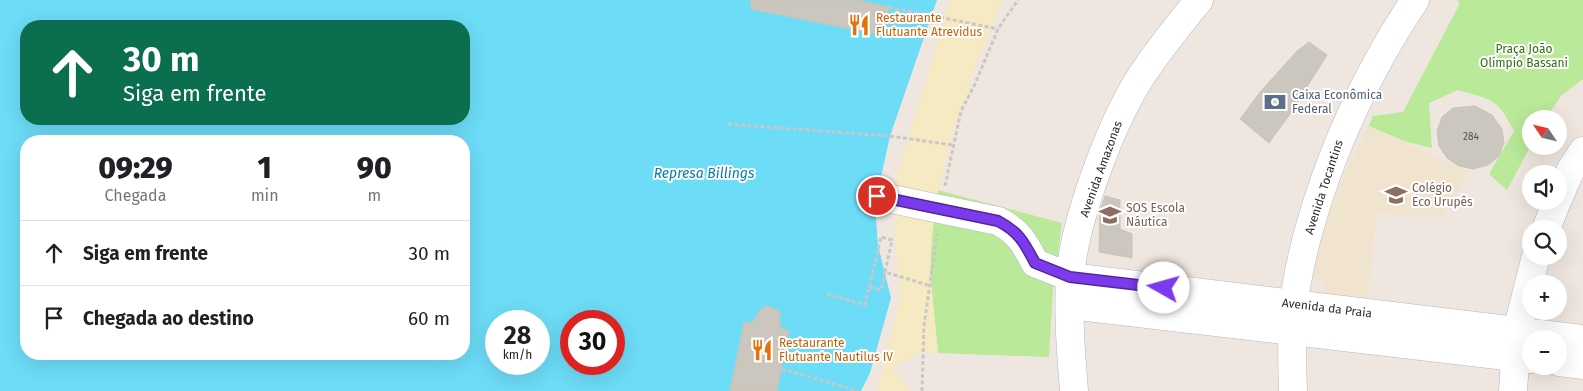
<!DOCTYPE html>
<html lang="pt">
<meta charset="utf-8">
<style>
body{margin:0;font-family:"Fira Sans",sans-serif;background:#f6f6f6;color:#202124;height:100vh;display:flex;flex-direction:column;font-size:19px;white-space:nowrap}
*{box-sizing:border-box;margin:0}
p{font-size:16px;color:#757577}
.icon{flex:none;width:28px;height:28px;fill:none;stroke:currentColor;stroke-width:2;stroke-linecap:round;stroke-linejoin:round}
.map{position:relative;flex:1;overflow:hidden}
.side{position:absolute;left:20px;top:135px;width:450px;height:225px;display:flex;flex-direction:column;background:#fff;border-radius:20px;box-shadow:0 5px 20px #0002}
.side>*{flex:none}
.top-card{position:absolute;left:20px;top:20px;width:450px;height:105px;border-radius:20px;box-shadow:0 5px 20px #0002;background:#0b6e4f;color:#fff;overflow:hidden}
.needle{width:32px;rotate:305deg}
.tools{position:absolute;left:1522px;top:110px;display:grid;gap:10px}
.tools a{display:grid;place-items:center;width:45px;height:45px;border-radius:50%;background:#fff;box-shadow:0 5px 20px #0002;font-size:25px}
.speed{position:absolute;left:485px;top:310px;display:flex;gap:10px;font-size:25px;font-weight:700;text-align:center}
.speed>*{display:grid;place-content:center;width:65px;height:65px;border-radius:50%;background:#fff;box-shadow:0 5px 20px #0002;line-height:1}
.speed small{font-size:12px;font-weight:400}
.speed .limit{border:8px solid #d22;background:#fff;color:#111}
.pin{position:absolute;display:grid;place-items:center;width:42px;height:42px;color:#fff;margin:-21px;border:2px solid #fff;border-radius:50%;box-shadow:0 1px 5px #0007}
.me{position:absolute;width:55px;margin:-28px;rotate:277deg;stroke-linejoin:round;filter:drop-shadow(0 0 4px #0008)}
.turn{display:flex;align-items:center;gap:18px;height:105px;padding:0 20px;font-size:22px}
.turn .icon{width:65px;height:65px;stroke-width:2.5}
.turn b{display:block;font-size:35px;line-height:42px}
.eta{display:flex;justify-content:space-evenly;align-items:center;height:85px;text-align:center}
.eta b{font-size:30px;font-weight:800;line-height:35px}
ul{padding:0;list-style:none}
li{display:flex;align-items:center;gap:15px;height:65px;padding:0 20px;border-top:1px solid #e0e0e0}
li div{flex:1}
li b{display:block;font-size:19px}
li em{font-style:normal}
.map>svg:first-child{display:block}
.education{fill:#f1e4ce}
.green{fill:#bae999}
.sand{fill:#f5eac2}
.water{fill:#6ddcf7;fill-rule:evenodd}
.building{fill:#cbc6be;stroke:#cbc3b8}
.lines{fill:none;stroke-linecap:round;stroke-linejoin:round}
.minor-casing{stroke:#b3b7c1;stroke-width:29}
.path{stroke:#c8c8c8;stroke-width:3;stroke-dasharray:4 2.5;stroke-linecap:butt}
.minor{stroke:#fff;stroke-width:28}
.route-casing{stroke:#51269a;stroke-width:12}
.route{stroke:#7c3aed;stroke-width:9}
.labels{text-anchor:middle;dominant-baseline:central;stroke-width:4;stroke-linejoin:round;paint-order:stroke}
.number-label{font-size:10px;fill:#545351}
.food-label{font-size:12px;fill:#c56008;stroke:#fff;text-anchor:start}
.park-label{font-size:12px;fill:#307116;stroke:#fff}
.service-label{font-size:12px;fill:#4e5e75;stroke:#fff;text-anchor:start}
.street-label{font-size:12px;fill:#2d2d2d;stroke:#fff}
.education-label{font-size:12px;fill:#785e54;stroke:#fff;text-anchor:start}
.water-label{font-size:14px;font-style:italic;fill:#057daa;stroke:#fff}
</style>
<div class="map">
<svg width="1583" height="391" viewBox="0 0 1583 391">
<rect width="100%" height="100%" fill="#efe7df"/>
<path class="education" d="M 1369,126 L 1468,172 L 1443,217 L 1377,214 L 1367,297 L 1326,294 L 1321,281 L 1313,277 L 1324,227 L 1343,177 Z"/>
<path class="green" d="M 1458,0 L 1583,0 L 1583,79 L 1562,95 L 1545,119 L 1531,119 L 1531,145 L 1507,190 L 1489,174 L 1514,131 C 1497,98 1493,100 1458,90 L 1429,103 L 1432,148 L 1404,141 L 1369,126 L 1373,116 L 1403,112 L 1459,5 Z
M 938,190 L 1062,223 L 1053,290 L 1049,357 L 938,353 L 930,272 L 932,236 Z"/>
<path class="sand" d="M 950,0 L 1002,0 L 966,90 L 975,84 L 955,125 L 938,190 L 932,236 L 930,272 L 938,353 L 922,352 L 892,368 L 911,391 L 877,391 L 900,299 L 892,192 Z"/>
<path class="water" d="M 0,0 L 937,0 L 890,136 L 875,204 L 878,245 L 891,298 L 870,373 L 861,391 L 0,391 ZM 26,26 L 464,26 L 464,119 L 26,119 ZM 26,141 L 464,141 L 464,354 L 26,354 ZM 496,321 L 539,321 L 539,364 L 496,364 ZM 571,321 L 614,321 L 614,364 L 571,364 Z"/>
<path class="building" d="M 751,0 L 857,0 L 889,7 L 885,36 L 751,9 Z
M 1309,42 L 1327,55 L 1290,114 L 1269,143 L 1240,119 L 1261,91 L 1297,51 Z
M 1475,106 L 1492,115 L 1502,129 L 1504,143 L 1499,156 L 1488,165 L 1473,169 L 1459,166 L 1447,158 L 1439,146 L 1437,131 L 1442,117 L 1453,108 Z
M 1105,196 L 1120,200 L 1120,229 L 1132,234 L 1132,258 L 1099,252 L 1100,211 Z
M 766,306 L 774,308 L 780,312 L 780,328 L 789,330 L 777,391 L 730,391 L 744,322 L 752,323 L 760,310 Z"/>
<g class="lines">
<g class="minor-casing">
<path id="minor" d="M 877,196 L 998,221 C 1019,232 1024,242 1035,263 L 1070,277 L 1583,339
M 1559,197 L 1571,169 L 1583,151
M 1546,229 L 1557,201
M 1070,305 L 1531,359
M 1559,362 L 1583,365
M 1074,391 C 1071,353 1068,316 1070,278 C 1074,221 1112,119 1144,72 C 1161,47 1180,23 1199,0
M 1293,391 C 1292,362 1291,333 1294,304 C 1296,280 1302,257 1308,233 C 1331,150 1367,72 1415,0
M 1513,391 L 1517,331 L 1536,256"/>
</g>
<path class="path" d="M 889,7 L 998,29
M 728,124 L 889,136 L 953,145
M 945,186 L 961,111 L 975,84 L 998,29 L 1018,0
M 870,287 L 881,290 L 885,272
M 827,294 L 865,305 L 881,237 L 892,240 L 885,272 L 928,285
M 782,369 L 858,391
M 922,391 L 924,326 L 937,234"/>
<use href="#minor" class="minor"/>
</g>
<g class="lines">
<g class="route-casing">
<path id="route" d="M 877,196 L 998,221 C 1019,232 1024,242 1035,263 L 1070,277 L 1164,288"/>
</g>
<use href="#route" class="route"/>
</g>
<defs>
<g id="restaurant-bare" transform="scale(1.725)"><path d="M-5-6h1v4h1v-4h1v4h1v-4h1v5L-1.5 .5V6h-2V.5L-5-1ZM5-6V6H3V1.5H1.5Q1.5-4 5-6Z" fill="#e8710a" stroke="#fff" stroke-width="2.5" paint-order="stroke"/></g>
<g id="bank-bare" transform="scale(1.725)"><path d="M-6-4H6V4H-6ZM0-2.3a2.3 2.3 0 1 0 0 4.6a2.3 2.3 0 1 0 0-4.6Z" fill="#5c6f8a" stroke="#fff" stroke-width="2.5" paint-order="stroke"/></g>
<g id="school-bare" transform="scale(1.725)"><path d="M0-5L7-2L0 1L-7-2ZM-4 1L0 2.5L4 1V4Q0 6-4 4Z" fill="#8d6e63" stroke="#fff" stroke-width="2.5" paint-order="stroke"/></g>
</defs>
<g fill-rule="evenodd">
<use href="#restaurant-bare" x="859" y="25"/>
<use href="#bank-bare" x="1275" y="102"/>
<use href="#school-bare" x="1396" y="195"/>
<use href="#school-bare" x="1110" y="215"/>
<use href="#restaurant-bare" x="762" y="350"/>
</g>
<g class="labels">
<g class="number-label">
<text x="1471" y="137">284</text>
</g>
<g class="food-label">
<text x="876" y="18">Restaurante<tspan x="876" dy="14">Flutuante Atrevidus</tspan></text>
<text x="779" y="343">Restaurante<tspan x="779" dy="14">Flutuante Nautilus IV</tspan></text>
</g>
<g class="park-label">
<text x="1524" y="49">Praça João<tspan x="1524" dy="14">Olímpio Bassani</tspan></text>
</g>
<g class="service-label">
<text x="1292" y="95">Caixa Econômica<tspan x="1292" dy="14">Federal</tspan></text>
</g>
<g class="street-label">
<text transform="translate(1101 169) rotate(-70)">Avenida Amazonas</text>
<text transform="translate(1324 187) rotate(-72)">Avenida Tocantins</text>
<text transform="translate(1327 308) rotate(7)">Avenida da Praia</text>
</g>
<g class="education-label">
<text x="1412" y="188">Colégio<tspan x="1412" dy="14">Eco Urupês</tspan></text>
<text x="1126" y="208">SOS Escola<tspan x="1126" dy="14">Náutica</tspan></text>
</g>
<g class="water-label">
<text x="704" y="173">Represa Billings</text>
</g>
</g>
</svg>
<div class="tools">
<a><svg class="needle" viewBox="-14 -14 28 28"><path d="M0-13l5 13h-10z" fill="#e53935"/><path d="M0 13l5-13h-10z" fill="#757577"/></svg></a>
<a><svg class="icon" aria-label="sound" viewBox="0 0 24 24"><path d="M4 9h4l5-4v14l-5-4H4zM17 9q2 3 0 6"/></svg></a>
<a><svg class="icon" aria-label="search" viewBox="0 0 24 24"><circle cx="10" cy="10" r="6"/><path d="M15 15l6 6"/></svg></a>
<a>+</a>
<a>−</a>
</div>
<div class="speed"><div>28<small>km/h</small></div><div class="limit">30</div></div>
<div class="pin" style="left:877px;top:196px;background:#d93025"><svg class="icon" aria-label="arrive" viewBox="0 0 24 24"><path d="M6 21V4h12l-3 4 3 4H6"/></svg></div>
<svg class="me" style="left:1164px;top:288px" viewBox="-20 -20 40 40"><circle r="19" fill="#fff"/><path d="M0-13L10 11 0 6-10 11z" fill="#7c3aed"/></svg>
<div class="top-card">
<div class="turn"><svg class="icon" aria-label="ahead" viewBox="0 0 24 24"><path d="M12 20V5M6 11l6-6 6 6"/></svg><div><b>30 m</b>Siga em frente</div></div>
</div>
<section class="side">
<div class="eta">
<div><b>09:29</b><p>Chegada</p></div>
<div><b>1</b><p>min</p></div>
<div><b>90</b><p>m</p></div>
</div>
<ul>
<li><svg class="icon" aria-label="ahead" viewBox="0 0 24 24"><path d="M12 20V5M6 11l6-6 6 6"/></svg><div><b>Siga em frente</b></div><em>30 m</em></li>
<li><svg class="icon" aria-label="arrive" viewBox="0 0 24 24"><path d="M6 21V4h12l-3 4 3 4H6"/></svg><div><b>Chegada ao destino</b></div><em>60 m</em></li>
</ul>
</section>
</div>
